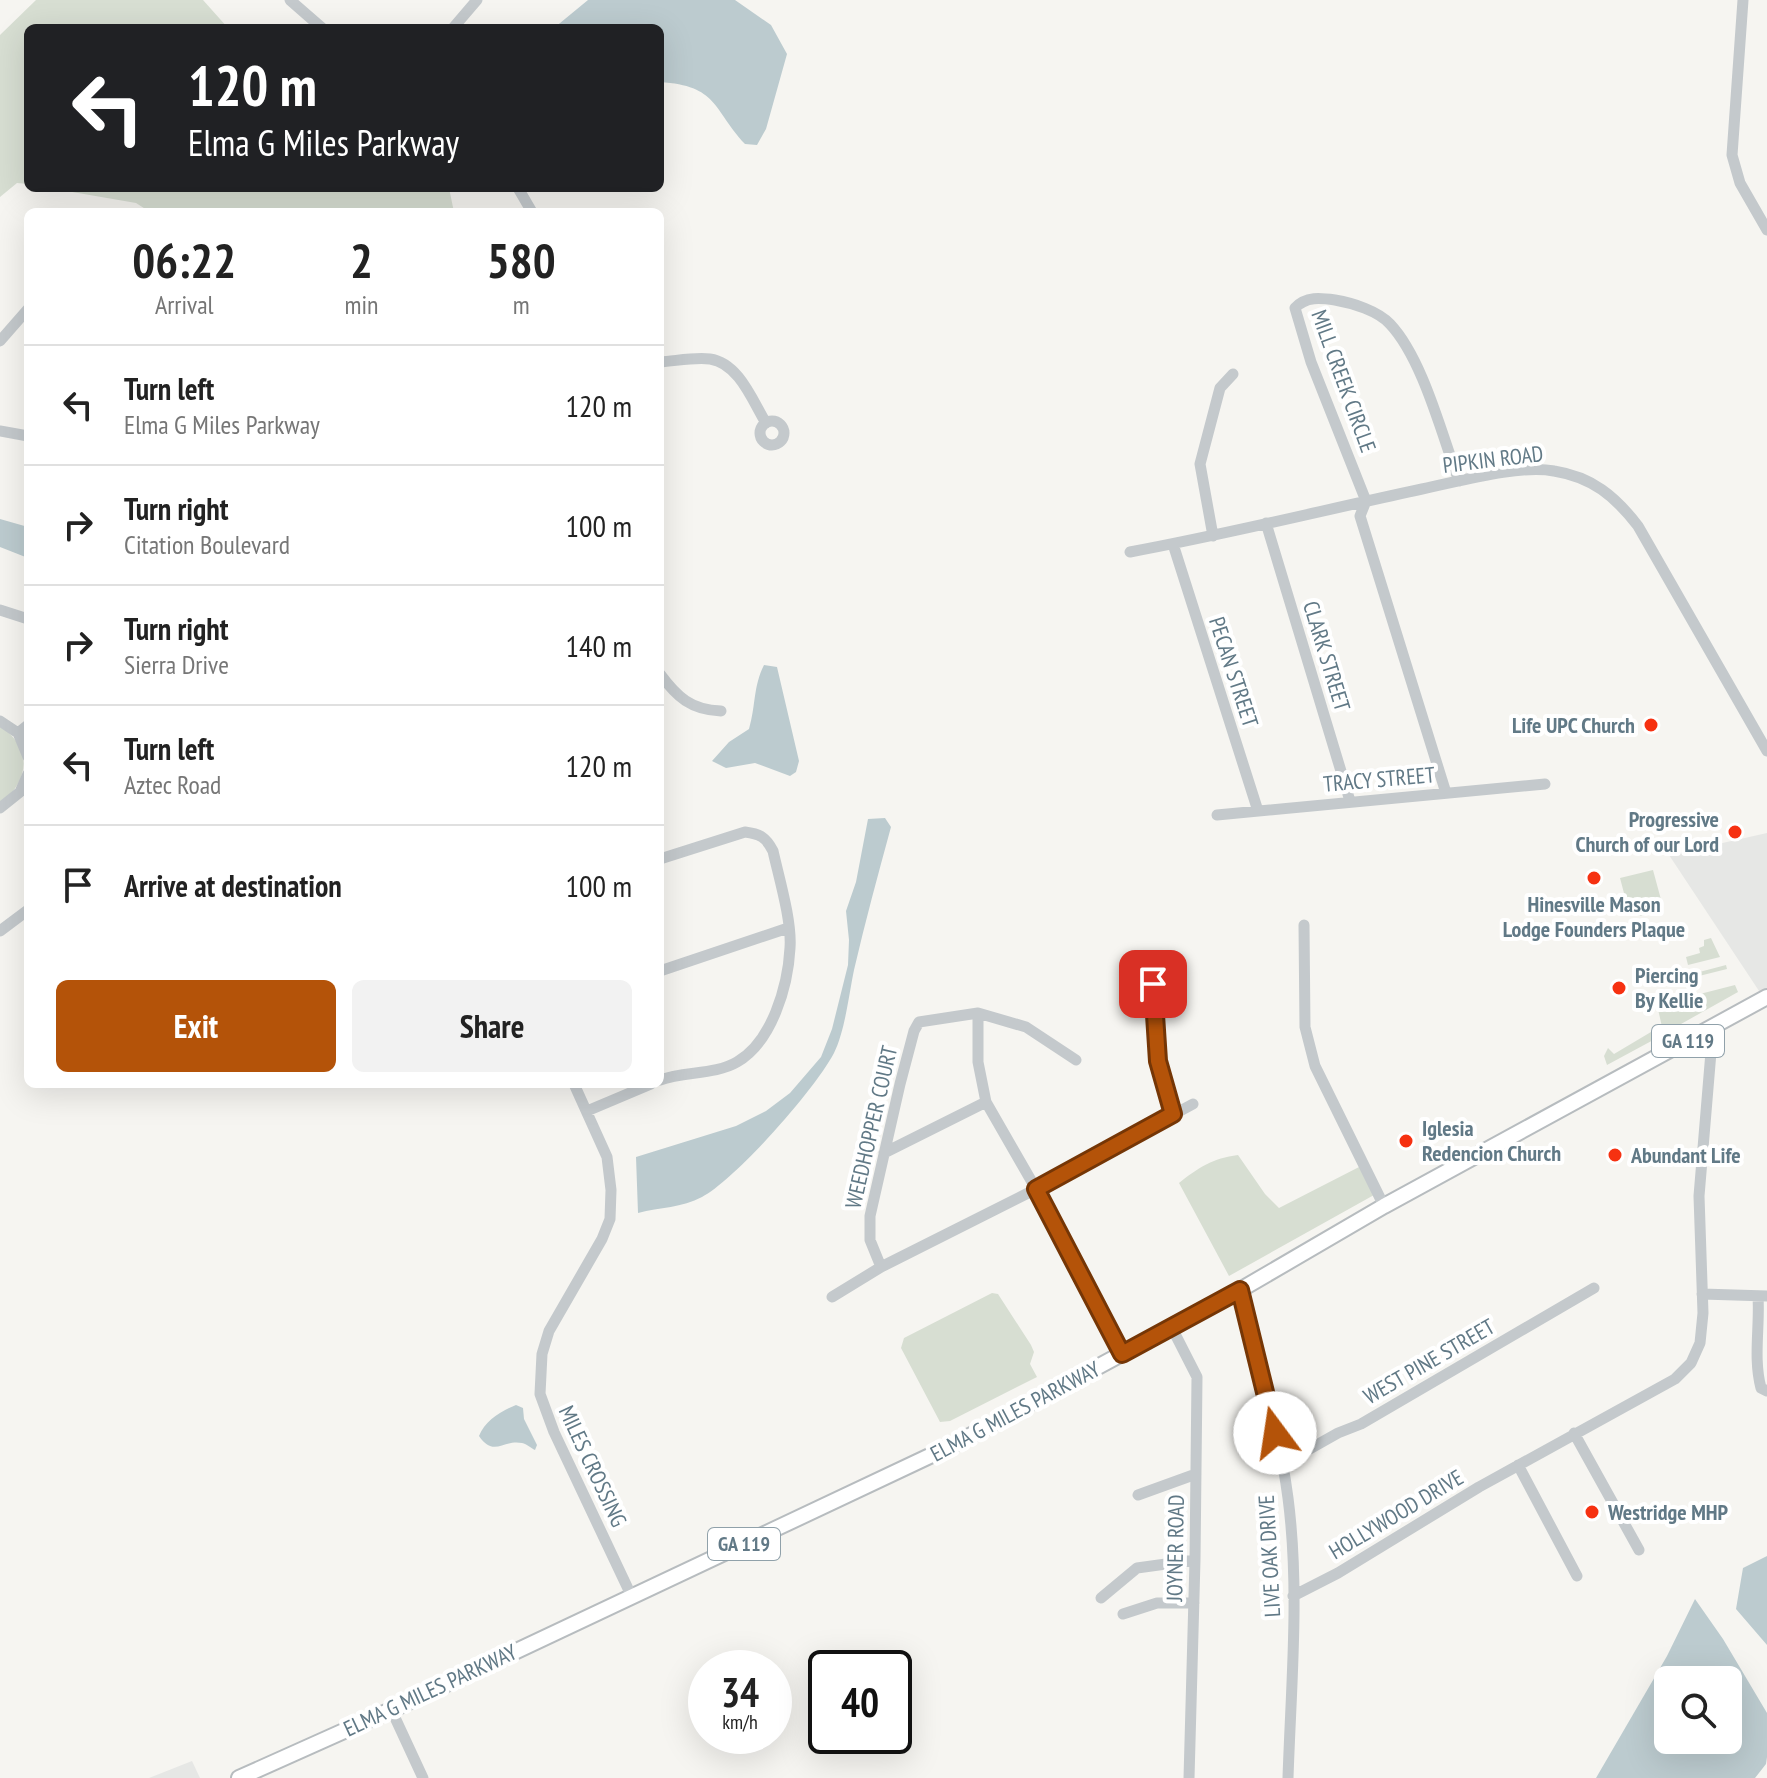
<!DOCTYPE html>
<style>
body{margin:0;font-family:"PT Sans Narrow",sans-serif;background:#f2f2f2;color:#222;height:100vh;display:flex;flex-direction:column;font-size:30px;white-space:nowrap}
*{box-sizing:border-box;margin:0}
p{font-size:26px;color:#767676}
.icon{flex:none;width:44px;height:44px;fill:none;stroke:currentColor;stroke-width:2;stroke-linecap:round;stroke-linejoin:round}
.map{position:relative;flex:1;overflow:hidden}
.details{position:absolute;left:24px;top:208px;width:640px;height:880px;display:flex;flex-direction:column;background:#fff;border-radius:12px;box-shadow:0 8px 32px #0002}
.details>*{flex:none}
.top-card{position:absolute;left:24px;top:24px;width:640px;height:168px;border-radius:12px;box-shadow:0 8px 32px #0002;background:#202124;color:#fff;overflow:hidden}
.buttons{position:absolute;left:1654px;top:1666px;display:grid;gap:16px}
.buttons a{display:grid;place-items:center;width:88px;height:88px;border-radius:12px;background:#fff;box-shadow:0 8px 32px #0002;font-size:40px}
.speed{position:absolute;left:688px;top:1650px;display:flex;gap:16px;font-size:40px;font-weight:700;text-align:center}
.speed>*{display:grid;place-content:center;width:104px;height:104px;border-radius:50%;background:#fff;box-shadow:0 8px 32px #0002;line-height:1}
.speed small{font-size:20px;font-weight:400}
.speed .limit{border:4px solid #111;border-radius:12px;background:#fff;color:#111}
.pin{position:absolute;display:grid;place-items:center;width:68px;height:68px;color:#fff;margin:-34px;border-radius:16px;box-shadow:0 4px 12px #0006}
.me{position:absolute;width:88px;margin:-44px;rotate:346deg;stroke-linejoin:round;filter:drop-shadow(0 0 6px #0008)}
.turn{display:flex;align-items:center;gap:28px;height:168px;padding:0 32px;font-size:36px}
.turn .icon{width:104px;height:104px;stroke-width:2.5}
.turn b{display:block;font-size:56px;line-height:68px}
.eta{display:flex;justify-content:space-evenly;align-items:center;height:136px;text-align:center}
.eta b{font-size:48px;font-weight:800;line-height:56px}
.action{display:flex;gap:16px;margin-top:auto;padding:16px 32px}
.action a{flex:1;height:92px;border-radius:12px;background:#b45309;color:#fff;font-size:32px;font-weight:800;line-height:92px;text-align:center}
.action a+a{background:#f2f2f2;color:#222}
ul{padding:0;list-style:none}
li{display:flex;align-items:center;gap:24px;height:120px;padding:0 32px;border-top:2px solid #e0e0e0}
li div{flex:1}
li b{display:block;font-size:30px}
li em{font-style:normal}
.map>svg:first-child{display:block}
.built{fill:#e6e7e5}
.green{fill:#d7ded2}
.water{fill:#bccbcf;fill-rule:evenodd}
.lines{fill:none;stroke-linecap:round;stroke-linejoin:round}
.major-casing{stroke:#b7bcbf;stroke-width:18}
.minor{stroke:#c4c9cc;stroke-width:11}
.major{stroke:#fff;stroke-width:14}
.route-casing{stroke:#753606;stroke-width:20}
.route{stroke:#b45309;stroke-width:14}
.poi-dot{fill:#f63111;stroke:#fff;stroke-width:3}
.labels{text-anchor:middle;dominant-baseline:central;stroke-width:8;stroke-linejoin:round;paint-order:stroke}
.shield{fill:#fff;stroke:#90a1aa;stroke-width:2}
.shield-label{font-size:20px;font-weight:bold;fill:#617986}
.street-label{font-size:22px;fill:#617986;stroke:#fff}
.poi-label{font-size:22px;font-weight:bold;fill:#617986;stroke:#fff;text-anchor:start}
</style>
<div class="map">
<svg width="1767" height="1778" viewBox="0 0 1767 1778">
<rect width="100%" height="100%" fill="#f6f5f1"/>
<path class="built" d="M 1767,833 L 1767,1003 L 1669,855 Z
M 192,1761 L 200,1778 L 149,1778 Z"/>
<path class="green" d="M 36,0 L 203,0 L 228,28 L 28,28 L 28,184 L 17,183 L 0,197 L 0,35 Z
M 49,188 L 449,188 L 454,212 L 150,212 L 136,203 Z
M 0,725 C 34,751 29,779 0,805 Z
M 1653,870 L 1663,907 C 1650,914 1642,920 1629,912 L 1620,878 Z
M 1711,938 L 1720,957 L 1688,965 L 1686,957 L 1700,953 L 1699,948 L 1704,946 L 1704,940 Z
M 1726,965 L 1727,969 L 1655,987 L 1654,984 Z
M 1735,985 L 1738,992 L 1665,1033 L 1663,1031 L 1657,1005 Z
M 1656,1029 L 1657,1038 L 1607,1065 L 1604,1056 L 1608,1048 L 1614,1054 Z
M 1238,1155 L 1265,1194 L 1279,1208 L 1361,1166 L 1374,1195 L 1229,1276 L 1179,1183 C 1198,1168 1213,1158 1238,1155 Z
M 992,1293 L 998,1294 L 1031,1345 L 1034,1352 L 1030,1364 L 1037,1377 L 950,1421 L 940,1422 L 901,1348 L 904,1338 Z"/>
<path class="water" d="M 588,0 L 735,0 L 771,25 L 787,54 L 766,129 L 757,145 L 745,144 C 712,108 718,86 660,82 L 660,28 L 554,28 Z
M 0,519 L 28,527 L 28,558 L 0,547 Z
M 764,665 L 777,667 L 799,761 L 796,772 L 790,776 L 755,763 L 726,768 L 712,761 L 729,742 L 749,729 C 756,705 753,687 764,665 Z
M 885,818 L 891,827 C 878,875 865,922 854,970 C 849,994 845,1031 834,1053 C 816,1088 736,1179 702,1197 C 682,1208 660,1207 638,1213 L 636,1157 L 736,1126 L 766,1111 L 790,1093 L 821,1057 L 832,1029 L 848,965 L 849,940 L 846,911 L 856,882 L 868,819 Z
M 516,1405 L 523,1408 L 524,1419 L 537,1445 L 535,1450 C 531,1448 527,1444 522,1443 C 503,1439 494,1458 479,1436 C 485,1421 501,1411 516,1405 Z
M 1767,1556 L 1767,1645 L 1736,1609 L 1743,1568 Z
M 1695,1599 L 1723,1639 L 1767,1713 L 1767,1757 L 1766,1764 L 1755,1778 L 1596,1778 L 1667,1656 ZM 1728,1680 L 1728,1740 L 1668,1740 L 1668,1680 Z"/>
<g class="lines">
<g class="major-casing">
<path id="major" d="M 239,1778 L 402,1705 L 953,1445 L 1240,1290 L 1384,1206 L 1767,997"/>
</g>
<path class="minor" d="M 290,0 L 322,28
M 1743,0 L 1732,155 L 1740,183 L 1767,230
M 453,28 L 477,0
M 518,188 L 532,212
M 0,341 L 28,309
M 660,362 C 676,361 694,357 710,359 C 739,363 753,402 766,423
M760 433a12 12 0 1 1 24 0a12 12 0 1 1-24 0Z
M 0,431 L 28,436
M 1266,523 L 1350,801
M 1213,536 L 1200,464 L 1220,388 L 1233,374
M 1173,544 L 1258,811
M 1130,552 C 1228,534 1324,510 1422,489 C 1457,482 1520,464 1554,471 C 1592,477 1615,496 1638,526 L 1767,751
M 0,610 L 28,619
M 660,674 C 677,697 691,710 721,711
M 0,721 L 18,733 L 28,757
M 18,733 L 28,725
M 1446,793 L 1360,516 L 1366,501 L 1311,362 L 1295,308 C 1306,296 1321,298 1335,300 C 1353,303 1378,311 1390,324 C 1423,359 1442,436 1459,481
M 0,808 L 20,792 L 28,774
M 1217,815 L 1545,784
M 660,859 L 745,832 C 760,834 766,837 773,851 C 779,878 792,921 790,948 C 788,986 772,1042 737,1062 C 715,1075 684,1071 660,1080
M 1304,925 L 1305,1027 L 1315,1066 L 1384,1206
M 0,931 L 28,910
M 1160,967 C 1142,1010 1161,1071 1173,1114
M 660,971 L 788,928
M 978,1013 L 978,1062 L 986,1102 L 1036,1189 L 1122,1354
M 574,1084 L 607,1157 L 611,1190 L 610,1219 L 602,1239 L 549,1331 L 542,1354 L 540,1394 L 554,1432 L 631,1595
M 587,1111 L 651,1084
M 884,1153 L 986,1102
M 881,1267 L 870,1240 L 870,1216 L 900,1084 L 914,1031 L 919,1022 L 978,1013 L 1026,1027 L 1076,1060
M 1240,1290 C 1257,1358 1279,1428 1288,1498 C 1300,1590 1291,1685 1288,1778
M 1702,1294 L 1767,1296
M 1758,1296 C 1760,1327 1753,1358 1761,1388 L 1767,1391
M 832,1297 L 881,1267 L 1036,1189 L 1193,1104
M 1171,1326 L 1197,1377 L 1195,1560 L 1189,1778
M 1574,1433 L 1639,1550
M 1283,1464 L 1338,1433 L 1361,1424 L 1594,1288
M 1518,1465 L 1577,1576
M 1138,1495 L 1196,1474
M 1293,1596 L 1338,1573 L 1479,1487 L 1675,1379 L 1691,1363 L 1700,1343 L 1703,1313 L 1699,1196 L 1713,1028
M 1101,1598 L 1137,1568 L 1195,1560
M 1123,1614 L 1157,1603 L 1194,1603
M 391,1709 L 423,1778"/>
<use href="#major" class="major"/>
</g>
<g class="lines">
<g class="route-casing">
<path id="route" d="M 1153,984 L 1158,1061 L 1173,1114 L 1036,1189 L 1122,1354 L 1240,1290 L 1275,1433"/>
</g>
<use href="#route" class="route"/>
</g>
<g class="poi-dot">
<circle cx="1651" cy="725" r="8"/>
<circle cx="1735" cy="832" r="8"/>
<circle cx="1594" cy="878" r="8"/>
<circle cx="1619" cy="988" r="8"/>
<circle cx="1406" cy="1141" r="8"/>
<circle cx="1615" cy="1155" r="8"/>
<circle cx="1592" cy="1512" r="8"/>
</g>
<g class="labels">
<g class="shield">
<rect x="1652" y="1025" width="72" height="32" rx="6"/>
<rect x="708" y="1528" width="72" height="32" rx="6"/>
</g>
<g class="shield-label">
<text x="1688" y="1041">GA 119</text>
<text x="744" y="1544">GA 119</text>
</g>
<g class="street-label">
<text transform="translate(1344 381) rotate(70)">MILL CREEK CIRCLE</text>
<text transform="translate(1493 459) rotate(-7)">PIPKIN ROAD</text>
<text transform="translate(1327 656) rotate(73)">CLARK STREET</text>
<text transform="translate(1234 672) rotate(72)">PECAN STREET</text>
<text transform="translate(1379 779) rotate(-5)">TRACY STREET</text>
<text transform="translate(871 1127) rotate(-77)">WEEDHOPPER COURT</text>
<text transform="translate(1429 1361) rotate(-30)">WEST PINE STREET</text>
<text transform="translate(1015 1411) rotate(-28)">ELMA G MILES PARKWAY</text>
<text transform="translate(593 1466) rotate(65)">MILES CROSSING</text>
<text transform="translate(1396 1514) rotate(-31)">HOLLYWOOD DRIVE</text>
<text transform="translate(1175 1548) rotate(-89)">JOYNER ROAD</text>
<text transform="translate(1269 1556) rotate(-93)">LIVE OAK DRIVE</text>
<text transform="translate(430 1690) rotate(-25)">ELMA G MILES PARKWAY</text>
</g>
<g class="poi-label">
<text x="1635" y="725" text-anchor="end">Life UPC Church</text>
<text x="1719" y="819" text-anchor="end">Progressive<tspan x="1719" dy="25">Church of our Lord</tspan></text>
<text x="1594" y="904" text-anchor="middle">Hinesville Mason<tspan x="1594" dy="25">Lodge Founders Plaque</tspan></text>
<text x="1635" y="975">Piercing<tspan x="1635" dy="25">By Kellie</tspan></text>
<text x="1422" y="1128">Iglesia<tspan x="1422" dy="25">Redencion Church</tspan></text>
<text x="1631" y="1155">Abundant Life</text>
<text x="1608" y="1512">Westridge MHP</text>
</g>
</g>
</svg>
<div class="buttons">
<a><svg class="icon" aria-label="search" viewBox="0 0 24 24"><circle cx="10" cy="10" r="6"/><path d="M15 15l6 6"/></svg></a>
</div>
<div class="speed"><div>34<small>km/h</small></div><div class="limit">40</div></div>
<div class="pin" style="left:1153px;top:984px;background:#d93025"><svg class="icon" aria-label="arrive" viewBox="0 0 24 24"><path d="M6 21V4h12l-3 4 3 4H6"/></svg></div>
<svg class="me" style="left:1275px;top:1433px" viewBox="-20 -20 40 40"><circle r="19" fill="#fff"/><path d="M0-13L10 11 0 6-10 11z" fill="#b45309"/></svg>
<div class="top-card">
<div class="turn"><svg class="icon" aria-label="left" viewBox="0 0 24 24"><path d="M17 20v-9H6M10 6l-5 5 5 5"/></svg><div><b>120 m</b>Elma G Miles Parkway</div></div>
</div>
<section class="details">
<div class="eta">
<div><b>06:22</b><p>Arrival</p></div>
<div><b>2</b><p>min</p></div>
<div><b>580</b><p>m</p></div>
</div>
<ul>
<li><svg class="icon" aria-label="left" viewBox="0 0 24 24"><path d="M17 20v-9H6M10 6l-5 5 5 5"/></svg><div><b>Turn left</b><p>Elma G Miles Parkway</p></div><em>120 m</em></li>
<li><svg class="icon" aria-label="right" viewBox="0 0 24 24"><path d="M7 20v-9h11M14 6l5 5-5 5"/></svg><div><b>Turn right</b><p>Citation Boulevard</p></div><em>100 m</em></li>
<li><svg class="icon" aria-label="right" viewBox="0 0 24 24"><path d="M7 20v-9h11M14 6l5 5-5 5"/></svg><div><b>Turn right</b><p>Sierra Drive</p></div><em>140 m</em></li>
<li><svg class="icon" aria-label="left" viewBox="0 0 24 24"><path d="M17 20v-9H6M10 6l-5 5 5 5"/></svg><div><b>Turn left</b><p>Aztec Road</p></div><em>120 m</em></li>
<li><svg class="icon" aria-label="arrive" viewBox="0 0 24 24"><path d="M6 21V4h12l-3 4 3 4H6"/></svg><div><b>Arrive at destination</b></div><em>100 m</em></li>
</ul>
<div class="action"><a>Exit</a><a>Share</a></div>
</section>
</div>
